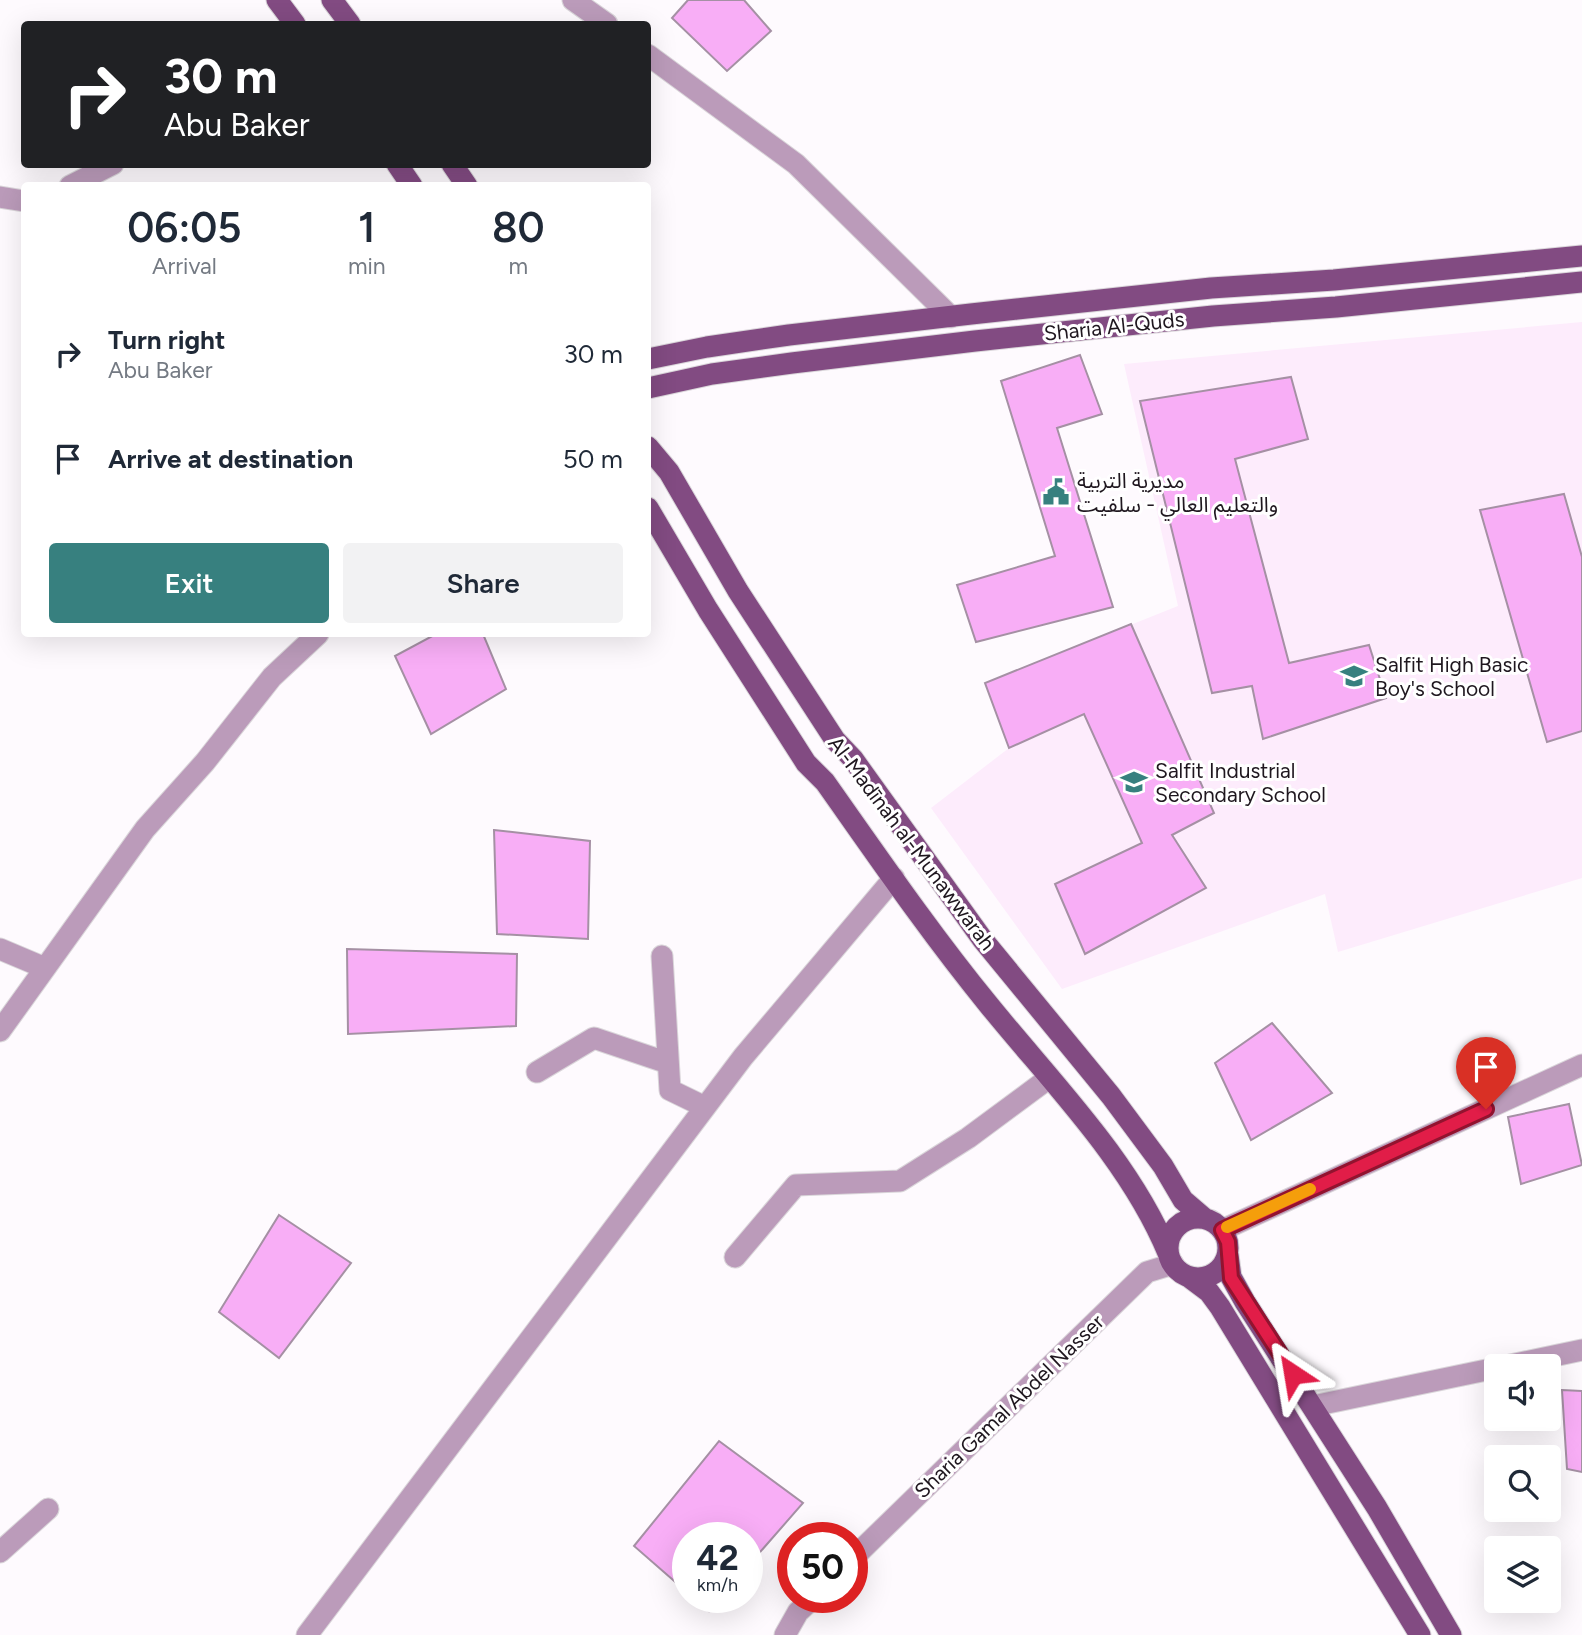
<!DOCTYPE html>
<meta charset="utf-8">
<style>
body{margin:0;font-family:Figtree,"Noto Sans Arabic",sans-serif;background:#f2f2f3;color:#1f2937;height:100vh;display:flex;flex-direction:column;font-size:26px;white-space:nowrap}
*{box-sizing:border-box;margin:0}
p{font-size:23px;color:#747a83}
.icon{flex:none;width:38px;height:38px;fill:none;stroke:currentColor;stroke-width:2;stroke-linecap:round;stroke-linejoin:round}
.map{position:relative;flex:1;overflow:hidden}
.details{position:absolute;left:21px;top:182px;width:630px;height:455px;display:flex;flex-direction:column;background:#fff;border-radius:7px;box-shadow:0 7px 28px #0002}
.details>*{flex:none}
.top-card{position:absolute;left:21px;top:21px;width:630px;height:147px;border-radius:7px;box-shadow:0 7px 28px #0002;background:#202124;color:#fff;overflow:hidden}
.controls{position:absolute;left:1484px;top:1354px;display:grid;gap:14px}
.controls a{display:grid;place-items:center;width:77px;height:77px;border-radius:7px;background:#fff;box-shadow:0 7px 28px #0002;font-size:35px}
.speed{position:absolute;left:672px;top:1522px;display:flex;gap:14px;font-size:35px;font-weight:700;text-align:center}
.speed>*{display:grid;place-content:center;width:91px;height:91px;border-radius:50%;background:#fff;box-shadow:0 7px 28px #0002;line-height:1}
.speed small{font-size:18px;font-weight:400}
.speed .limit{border:10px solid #d22;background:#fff;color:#111}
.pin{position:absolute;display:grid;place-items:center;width:60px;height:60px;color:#fff;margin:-72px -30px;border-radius:50% 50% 50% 0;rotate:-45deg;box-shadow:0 0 7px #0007}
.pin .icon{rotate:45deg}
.me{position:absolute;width:77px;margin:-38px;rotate:327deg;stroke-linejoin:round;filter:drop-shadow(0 0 5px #0008)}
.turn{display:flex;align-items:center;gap:24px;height:147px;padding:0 28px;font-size:32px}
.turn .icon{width:91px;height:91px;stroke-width:2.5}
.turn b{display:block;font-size:49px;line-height:60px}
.eta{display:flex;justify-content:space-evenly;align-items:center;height:119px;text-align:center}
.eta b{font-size:42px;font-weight:600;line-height:49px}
.primary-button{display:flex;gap:14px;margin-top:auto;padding:14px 28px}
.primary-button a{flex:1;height:80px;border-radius:7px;background:#37807f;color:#fff;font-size:28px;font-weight:600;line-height:80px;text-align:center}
.primary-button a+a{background:#f2f2f3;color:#1f2937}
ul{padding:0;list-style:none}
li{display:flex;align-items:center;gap:21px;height:105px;padding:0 28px}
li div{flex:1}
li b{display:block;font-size:26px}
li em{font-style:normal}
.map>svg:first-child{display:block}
.built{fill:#fdecfc}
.building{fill:#f8aef6;stroke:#a590a4;stroke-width:2}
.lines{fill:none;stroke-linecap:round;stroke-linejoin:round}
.minor-casing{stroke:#dad6da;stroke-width:23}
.major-casing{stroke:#dad6da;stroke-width:23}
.minor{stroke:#bb9bba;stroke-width:21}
.major{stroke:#824b82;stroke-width:21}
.route-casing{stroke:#92132f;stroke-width:18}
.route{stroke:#e11d48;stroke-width:12}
.slow{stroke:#f59e0b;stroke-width:12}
.labels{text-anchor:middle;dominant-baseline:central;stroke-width:6;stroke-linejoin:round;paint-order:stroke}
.street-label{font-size:21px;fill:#1f171f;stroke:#fff}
.poi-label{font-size:21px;fill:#1f171f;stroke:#fff;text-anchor:start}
</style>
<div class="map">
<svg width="1582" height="1635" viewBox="0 0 1582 1635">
<rect width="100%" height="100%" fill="#fefafe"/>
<path class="built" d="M 1582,322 L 1582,878 L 1338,952 L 1325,894 L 1062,989 L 931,808 L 1009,748 L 985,683 L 1178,606 L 1124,364 Z"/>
<path class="building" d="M 688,0 L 744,0 L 771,31 L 727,71 L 672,18 Z
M 1080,355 L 1102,414 L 1057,428 L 1113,607 L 976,642 L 957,585 L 1055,556 L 1001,381 Z
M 1291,377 L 1308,439 L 1235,459 L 1289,663 L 1369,645 L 1386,698 L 1263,739 L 1252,686 L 1212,693 L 1140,401 Z
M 1564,494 L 1582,557 L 1582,731 L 1547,742 L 1480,510 Z
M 1131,624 L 1214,813 L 1172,835 L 1206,888 L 1085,954 L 1055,884 L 1142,843 L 1084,714 L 1009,748 L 985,683 Z
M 436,634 L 483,634 L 506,689 L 431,734 L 395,656 Z
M 494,830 L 590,841 L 588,939 L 497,934 Z
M 347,949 L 517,954 L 516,1026 L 348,1034 Z
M 1272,1023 L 1332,1093 L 1251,1140 L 1215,1063 Z
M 1569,1104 L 1582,1165 L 1521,1184 L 1508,1117 Z
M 279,1215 L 351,1263 L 279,1358 L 219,1312 Z
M 1562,1390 L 1582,1391 L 1582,1472 L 1567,1469 Z
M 719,1441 L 803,1503 L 747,1567 L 747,1538 L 688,1538 L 688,1593 L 634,1546 Z
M 694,1598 L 720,1598 L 709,1611 Z"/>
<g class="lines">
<g class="minor-casing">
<path id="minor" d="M 573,0 L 607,24
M 648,55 L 796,164 L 951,317
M 70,186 L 113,164
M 0,197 L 24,201
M 0,949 L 45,968
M 662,956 L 670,1090 L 705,1107
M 0,1031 L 145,829 L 205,762 L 272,677 L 318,634
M 537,1072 L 594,1038 L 668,1063
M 1222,1230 L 1582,1065
M 735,1257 L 796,1185 L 900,1181 L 968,1138 L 1049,1078
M 1501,1367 L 1582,1350
M 1313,1406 L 1496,1368
M 0,1552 L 48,1509
M 852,1559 L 1147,1272 L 1173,1264
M 307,1635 L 743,1057 L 894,878
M 785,1635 L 798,1612 L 813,1598"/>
</g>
<g class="major-casing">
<path id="major" d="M 277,0 L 295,24
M 332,0 L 350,24
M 397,164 L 412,186
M 452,164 L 467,186
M 648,359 L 707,347 L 789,335 L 971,314 L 1211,288 L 1334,280 L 1582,256
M 648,388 L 712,374 L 792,363 L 975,341 L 1213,316 L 1336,307 L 1582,282
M 648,447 L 669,472 L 738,591 L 835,740 L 853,759 L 983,940 L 1111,1096 L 1163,1166 L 1183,1200 L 1204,1218
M 648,508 L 708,610 L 806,763 L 825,782 C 878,857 930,933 988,1004 C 1051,1082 1129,1159 1168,1253
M1168 1248a30 30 0 1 1 60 0a30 30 0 1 1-60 0Z
M 1228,1255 L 1231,1277 L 1245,1302 L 1377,1508 L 1451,1635
M 1189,1277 L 1209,1292 L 1220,1307 L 1420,1635"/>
</g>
<use href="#minor" class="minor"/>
<use href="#major" class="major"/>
</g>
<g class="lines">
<g class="route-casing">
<path id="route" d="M 1293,1374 L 1231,1278 L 1228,1242 L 1222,1230 L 1486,1109"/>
</g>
<use href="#route" class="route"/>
<path class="slow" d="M 1227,1227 L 1310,1189"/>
</g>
<defs>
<g id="civic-bare" transform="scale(2.1)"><path d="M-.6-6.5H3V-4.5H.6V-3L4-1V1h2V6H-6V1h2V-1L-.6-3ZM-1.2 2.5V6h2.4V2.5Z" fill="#37807f" stroke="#fff" stroke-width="2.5" paint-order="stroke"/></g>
<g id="school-bare" transform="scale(2.1)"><path d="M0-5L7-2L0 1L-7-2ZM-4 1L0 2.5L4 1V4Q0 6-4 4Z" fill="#37807f" stroke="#fff" stroke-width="2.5" paint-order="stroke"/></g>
</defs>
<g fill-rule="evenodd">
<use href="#civic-bare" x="1056" y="492"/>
<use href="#school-bare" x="1354" y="676"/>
<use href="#school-bare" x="1134" y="782"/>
</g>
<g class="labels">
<g class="street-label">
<text transform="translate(1114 326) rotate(-6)">Sharia Al-Quds</text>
<text transform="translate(912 843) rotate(53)">Al-Madīnah al-Munawwarah</text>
<text transform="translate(1009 1406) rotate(-44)">Sharia Gamal Abdel Nasser</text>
</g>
<g class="poi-label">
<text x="1077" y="480">مديرية التربية<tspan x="1077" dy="24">والتعليم العالي - سلفيت</tspan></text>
<text x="1375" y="664">Salfit High Basic<tspan x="1375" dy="24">Boy's School</tspan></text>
<text x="1155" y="770">Salfit Industrial<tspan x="1155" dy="24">Secondary School</tspan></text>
</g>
</g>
</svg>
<div class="controls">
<a><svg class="icon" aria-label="sound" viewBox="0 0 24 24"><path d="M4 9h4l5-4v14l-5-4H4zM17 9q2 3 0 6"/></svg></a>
<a><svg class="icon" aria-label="search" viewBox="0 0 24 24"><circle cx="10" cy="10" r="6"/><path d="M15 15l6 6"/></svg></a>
<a><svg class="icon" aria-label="layers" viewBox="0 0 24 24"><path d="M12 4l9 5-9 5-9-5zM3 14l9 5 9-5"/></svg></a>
</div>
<div class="speed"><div>42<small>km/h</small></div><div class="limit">50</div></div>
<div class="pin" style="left:1486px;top:1109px;background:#d93025"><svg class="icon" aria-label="arrive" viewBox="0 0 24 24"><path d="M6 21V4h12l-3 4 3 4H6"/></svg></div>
<svg class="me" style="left:1293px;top:1374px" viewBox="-20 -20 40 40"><path d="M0-17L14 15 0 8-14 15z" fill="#e11d48" stroke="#fff" stroke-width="4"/></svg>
<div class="top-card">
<div class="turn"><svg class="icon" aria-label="right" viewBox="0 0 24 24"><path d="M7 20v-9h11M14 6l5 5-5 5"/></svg><div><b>30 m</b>Abu Baker</div></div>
</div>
<section class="details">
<div class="eta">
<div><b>06:05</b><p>Arrival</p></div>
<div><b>1</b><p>min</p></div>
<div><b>80</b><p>m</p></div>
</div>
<ul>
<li><svg class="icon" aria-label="right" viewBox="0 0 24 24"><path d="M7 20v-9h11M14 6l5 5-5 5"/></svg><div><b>Turn right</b><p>Abu Baker</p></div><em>30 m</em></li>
<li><svg class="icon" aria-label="arrive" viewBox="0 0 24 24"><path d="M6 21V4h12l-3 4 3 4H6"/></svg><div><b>Arrive at destination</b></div><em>50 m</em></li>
</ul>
<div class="primary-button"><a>Exit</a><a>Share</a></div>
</section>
</div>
